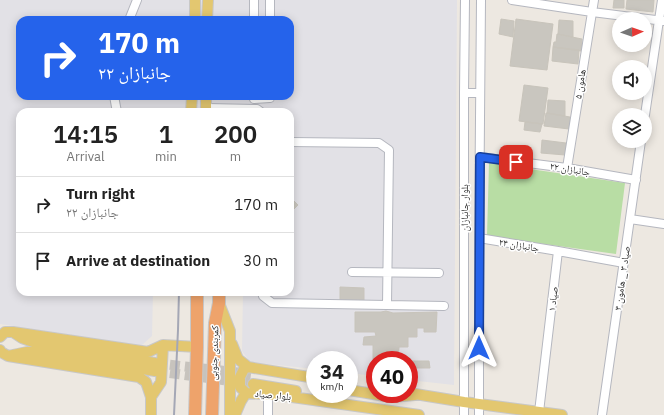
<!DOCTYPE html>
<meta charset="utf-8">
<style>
body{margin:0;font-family:"IBM Plex Sans","Noto Naskh Arabic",sans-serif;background:#f2f2f2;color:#222;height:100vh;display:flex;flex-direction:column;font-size:15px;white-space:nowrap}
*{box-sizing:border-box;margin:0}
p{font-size:13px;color:#767676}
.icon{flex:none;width:22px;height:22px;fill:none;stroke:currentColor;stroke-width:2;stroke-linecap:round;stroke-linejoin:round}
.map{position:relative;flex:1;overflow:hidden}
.side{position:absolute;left:16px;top:108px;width:278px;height:188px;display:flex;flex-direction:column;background:#fff;border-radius:12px;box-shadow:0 2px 10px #0003}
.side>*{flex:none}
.top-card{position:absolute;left:16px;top:16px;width:278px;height:84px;border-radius:12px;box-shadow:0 2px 10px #0003;background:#2563eb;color:#fff;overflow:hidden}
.needle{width:26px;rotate:88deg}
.buttons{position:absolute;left:612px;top:12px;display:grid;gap:8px}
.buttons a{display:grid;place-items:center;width:40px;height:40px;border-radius:50%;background:#fff;box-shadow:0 2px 10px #0003;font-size:20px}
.speed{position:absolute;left:306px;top:351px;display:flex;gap:8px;font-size:20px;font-weight:700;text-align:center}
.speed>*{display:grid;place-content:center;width:52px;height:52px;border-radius:50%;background:#fff;box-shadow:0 2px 10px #0003;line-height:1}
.speed small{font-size:10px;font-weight:400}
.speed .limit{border:6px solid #d22;background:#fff;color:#111}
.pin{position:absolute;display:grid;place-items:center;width:34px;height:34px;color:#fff;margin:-17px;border-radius:8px;box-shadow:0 2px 6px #0006}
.me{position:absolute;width:44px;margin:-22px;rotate:0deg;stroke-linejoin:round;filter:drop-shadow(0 0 3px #0008)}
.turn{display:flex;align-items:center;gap:14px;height:84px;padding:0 16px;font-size:18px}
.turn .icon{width:52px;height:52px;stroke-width:2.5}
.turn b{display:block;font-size:28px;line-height:34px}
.eta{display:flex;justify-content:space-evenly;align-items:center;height:68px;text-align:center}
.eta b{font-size:24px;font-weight:600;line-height:28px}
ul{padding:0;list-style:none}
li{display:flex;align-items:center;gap:12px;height:56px;padding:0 16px;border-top:1px solid #e0e0e0}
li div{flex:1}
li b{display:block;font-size:15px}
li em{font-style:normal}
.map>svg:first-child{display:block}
.industrial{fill:#e2e1e6;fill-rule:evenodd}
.green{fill:#b8dda4}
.building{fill:#c9c6bf;stroke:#c8c4bb}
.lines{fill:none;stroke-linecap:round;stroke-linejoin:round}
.major-tunnel{stroke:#c7c3bd;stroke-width:10;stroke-dasharray:10 5;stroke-linecap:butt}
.minor-casing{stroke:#b5b7bf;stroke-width:10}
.major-casing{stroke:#c8c8c8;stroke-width:12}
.highway-casing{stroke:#c8c8c8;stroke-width:14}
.minor{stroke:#fff;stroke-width:8}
.major{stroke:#e3c770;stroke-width:10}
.highway{stroke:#eea36b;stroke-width:12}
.rail{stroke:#a4a7b5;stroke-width:2}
.route-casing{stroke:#184099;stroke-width:10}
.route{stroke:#2563eb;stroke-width:7}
.labels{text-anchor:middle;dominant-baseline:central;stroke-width:3;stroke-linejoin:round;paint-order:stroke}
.street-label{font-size:10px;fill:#2d2d2d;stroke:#fff}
</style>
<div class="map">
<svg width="664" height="415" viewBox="0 0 664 415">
<rect width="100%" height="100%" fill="#ede8e1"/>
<path class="industrial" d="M 0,0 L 457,0 L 454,385 L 409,380 L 409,360 L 375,360 L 375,376 L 349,373 L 349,360 L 315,360 L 315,369 L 250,362 L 242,351 L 243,292 L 290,292 L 290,112 L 20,112 L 20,292 L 153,292 L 152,336 L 142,345 L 0,324 ZM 20,20 L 290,20 L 290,96 L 20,96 Z"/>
<path class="green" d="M 489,163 L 625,183 L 616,254 L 487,236 Z"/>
<path class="building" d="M 614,0 L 624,0 L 624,8 L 613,8 Z
M 627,0 L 654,0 L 653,12 L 626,9 Z
M 501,19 L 514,21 L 513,37 L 499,34 Z
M 516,19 L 553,24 L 547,70 L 510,66 Z
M 559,20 L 573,21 L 573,37 L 558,34 Z
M 557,34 L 582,39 L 581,51 L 553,47 L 554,42 L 556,42 Z
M 553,47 L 579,50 L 578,64 L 552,61 Z
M 524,85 L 548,88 L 543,124 L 519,121 Z
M 548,100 L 565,101 L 565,116 L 547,113 Z
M 546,113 L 570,117 L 569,129 L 544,126 Z
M 525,122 L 542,124 L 540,132 L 524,130 Z
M 542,140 L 566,143 L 565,155 L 541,153 Z
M 290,197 L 298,205 L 290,213 Z
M 340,287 L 364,288 L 364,301 L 340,301 Z
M 386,311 L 393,313 L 437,312 L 436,332 L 424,332 L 424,328 L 417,328 L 417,337 L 408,337 L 408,347 L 399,347 L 398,360 L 375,360 L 375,368 L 373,368 L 373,345 L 363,345 L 364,337 L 376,336 L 375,332 L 355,332 L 355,312 L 381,312 Z
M 409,361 L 429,361 L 430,368 L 409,368 Z"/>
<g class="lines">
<path class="major-tunnel" d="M 155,363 L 251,374
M 155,371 L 253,384"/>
<g class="minor-casing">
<path id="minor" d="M 270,0 L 270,20
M 512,0 L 592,12 L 664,21
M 129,20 L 137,0
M 254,20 L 254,0
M 464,93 L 480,93
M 114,96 L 117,112
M 254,96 L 254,99 L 270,98 L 270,96
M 206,108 L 257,109 L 261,112
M 645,115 L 662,0
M 290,142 L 379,143 L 389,150 L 387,305
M 480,157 L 567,168 L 636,180
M 567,168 L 594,0
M 630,219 L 664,224
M 479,238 L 558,251
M 352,272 L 439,273
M 262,292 L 263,296 L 272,303 L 444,306
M 539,412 L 558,251 L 624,263
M 268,415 L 268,394
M 464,415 L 464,93 L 465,0
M 479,415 L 479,238 L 481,0
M 602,415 L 641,141"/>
</g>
<g class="major-casing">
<path id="major" d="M 195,20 L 195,0
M 207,20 L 208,0
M 191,112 L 192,96
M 206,112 L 206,96
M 219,303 L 230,331 L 230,415
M 13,332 L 148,352 L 163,345 L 197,347
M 0,337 L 5,332 L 13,332 L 22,338 L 36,343 L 155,363
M 232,344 L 238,359 L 248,367 L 315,378
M 0,350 L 1,352 L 8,356 L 27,352 L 42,352 L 155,371
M 8,356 L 139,377 L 146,382 L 151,397 L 151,415
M 253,384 L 296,391
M 349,390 L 391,397 L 415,395
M 246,393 L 240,387 L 240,377 L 244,369 L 248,367
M 409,393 L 464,402 L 562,415
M 151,397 L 161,382 L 163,345
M 235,415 L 241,401 L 246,393 L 278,395 L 419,415"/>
</g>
<g class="highway-casing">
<path id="highway" d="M 195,415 L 197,347 L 197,292
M 212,415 L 215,323 L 219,303 L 219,292"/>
</g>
<use href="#minor" class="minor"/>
<use href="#major" class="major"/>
<use href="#highway" class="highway"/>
<path class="rail" d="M 174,415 L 178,330 L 179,292"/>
</g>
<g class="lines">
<g class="route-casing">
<path id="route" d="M 479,348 L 480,157 L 516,162"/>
</g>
<use href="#route" class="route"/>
</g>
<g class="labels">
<g class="street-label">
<text transform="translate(580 84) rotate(-81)">هامون ۵</text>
<text transform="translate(570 169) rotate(9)">جانبازان ۲۲</text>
<text transform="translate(464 208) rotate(-90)">بلوار جانبازان</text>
<text transform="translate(519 245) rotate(9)">جانبازان ۲۴</text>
<text transform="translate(622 278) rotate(-82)">صیاد ۳ _ هامون ۳</text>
<text transform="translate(553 299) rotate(-83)">صیاد ۱</text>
<text transform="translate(214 353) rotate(-88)">کمربندی جنوبی</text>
<text transform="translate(273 395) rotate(6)">بلوار صیاد</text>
</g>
</g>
</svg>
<div class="buttons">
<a><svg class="needle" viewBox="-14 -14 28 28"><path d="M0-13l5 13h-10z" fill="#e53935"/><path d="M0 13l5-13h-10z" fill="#767676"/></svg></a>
<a><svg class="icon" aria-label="sound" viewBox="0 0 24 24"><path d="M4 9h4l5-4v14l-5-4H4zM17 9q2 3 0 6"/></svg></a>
<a><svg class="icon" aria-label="layers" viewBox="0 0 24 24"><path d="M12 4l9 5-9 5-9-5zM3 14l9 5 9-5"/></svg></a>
</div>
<div class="speed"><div>34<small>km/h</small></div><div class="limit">40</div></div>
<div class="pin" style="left:516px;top:162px;background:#d93025"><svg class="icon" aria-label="arrive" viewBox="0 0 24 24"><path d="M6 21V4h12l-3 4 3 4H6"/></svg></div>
<svg class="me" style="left:479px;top:348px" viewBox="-20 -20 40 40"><path d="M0-17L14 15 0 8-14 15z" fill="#2563eb" stroke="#fff" stroke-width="4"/></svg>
<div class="top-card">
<div class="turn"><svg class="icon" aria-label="right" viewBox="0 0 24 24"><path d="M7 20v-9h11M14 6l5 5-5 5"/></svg><div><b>170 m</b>جانبازان ۲۲</div></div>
</div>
<section class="side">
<div class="eta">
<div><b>14:15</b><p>Arrival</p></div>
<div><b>1</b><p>min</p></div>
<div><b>200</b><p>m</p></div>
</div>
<ul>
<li><svg class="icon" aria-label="right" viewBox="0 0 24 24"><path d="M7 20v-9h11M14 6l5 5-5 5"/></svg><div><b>Turn right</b><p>جانبازان ۲۲</p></div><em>170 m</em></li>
<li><svg class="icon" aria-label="arrive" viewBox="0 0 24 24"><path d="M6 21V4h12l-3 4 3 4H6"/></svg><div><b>Arrive at destination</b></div><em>30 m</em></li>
</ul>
</section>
</div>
